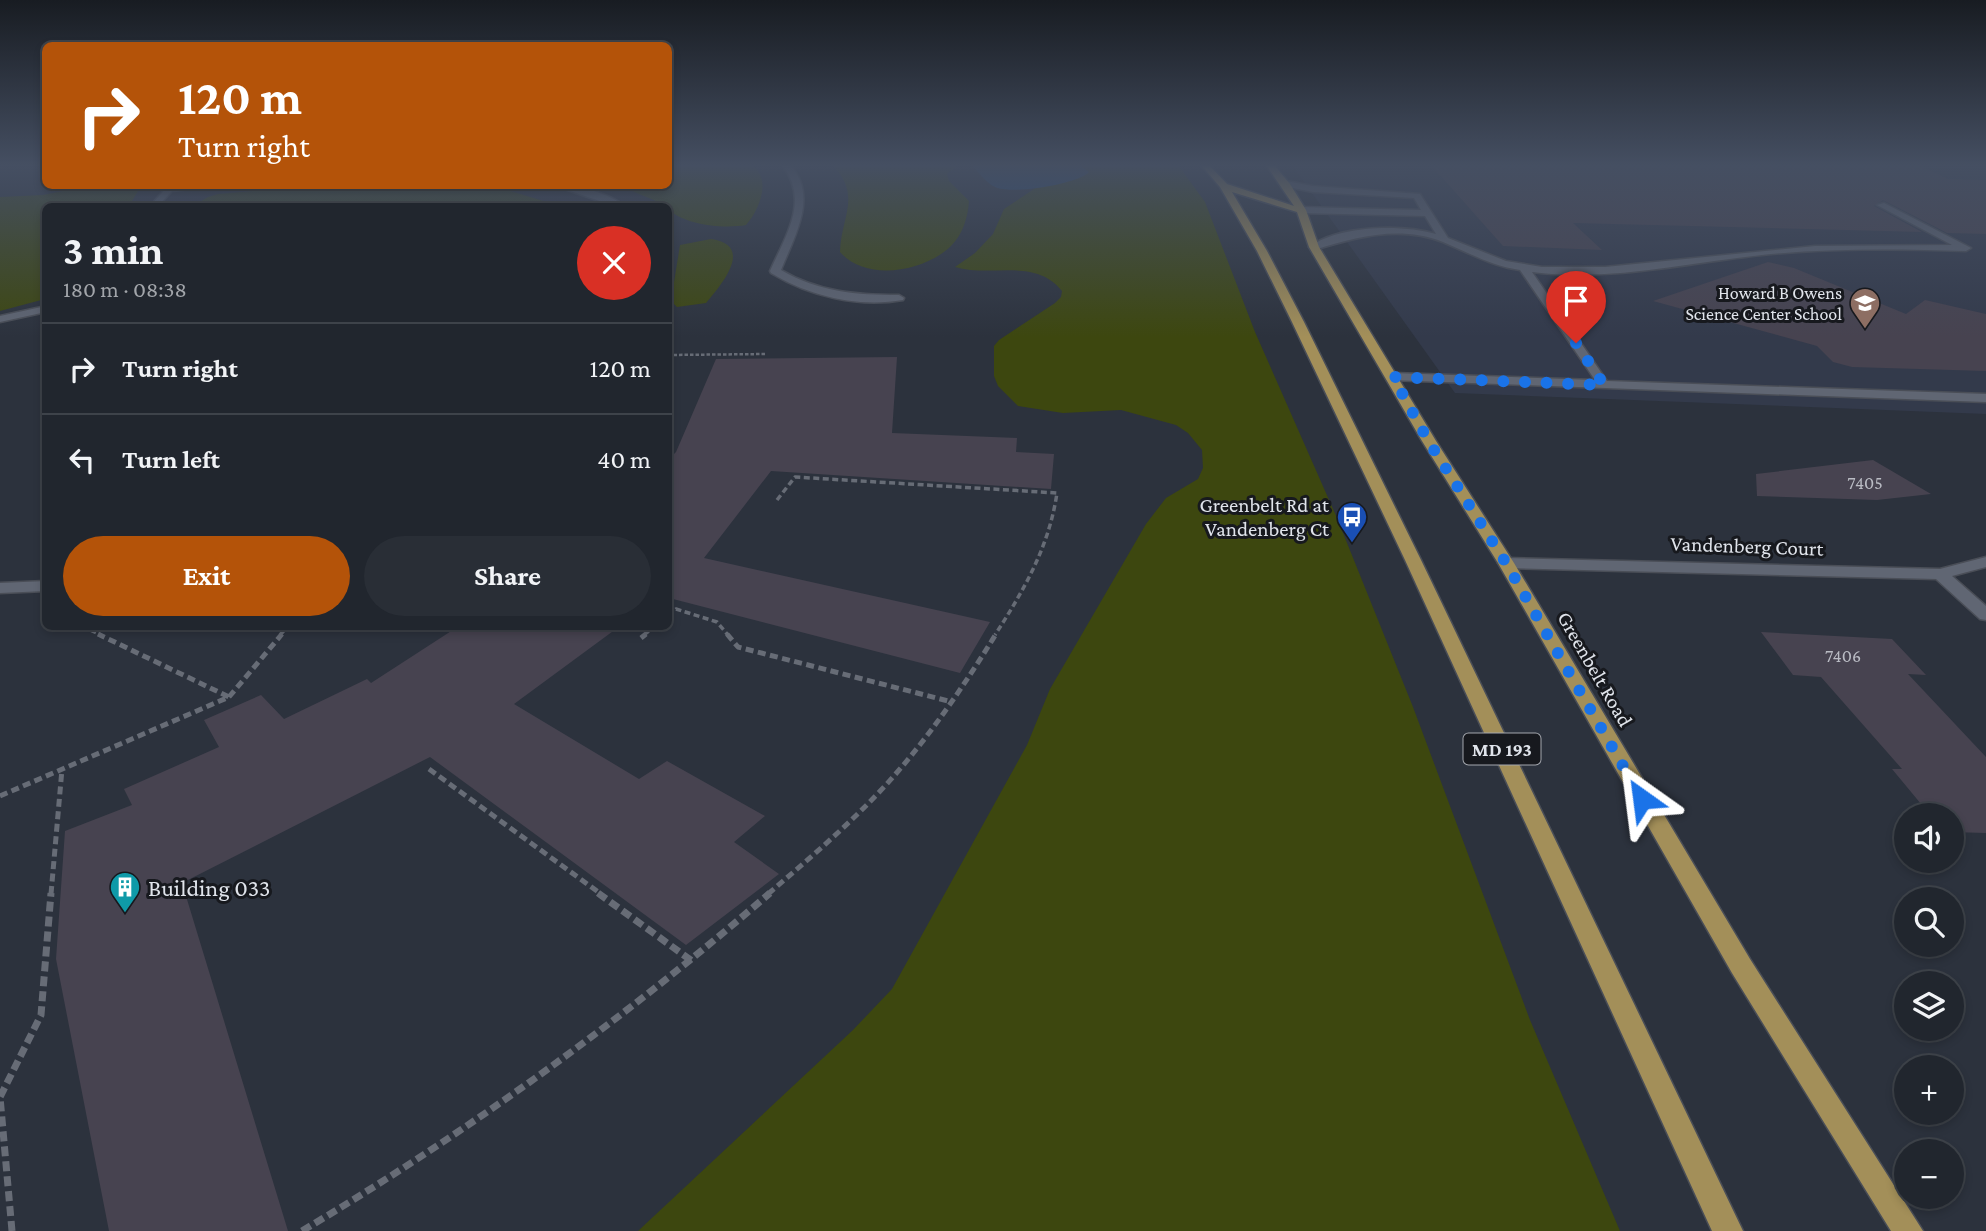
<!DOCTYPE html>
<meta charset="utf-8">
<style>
body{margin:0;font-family:"Crimson Pro",serif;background:#292e36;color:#f1f3f6;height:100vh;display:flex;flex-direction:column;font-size:26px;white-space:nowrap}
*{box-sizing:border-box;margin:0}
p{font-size:23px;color:#a2a5aa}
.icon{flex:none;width:38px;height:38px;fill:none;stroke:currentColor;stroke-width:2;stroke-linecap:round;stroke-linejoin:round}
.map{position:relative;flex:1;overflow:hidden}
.panel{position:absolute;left:42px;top:203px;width:630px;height:427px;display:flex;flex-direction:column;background:#21262e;border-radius:10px;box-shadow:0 4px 10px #0003,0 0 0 2px #3e434a}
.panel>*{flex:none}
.hud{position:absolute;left:42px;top:42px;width:630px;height:147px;border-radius:10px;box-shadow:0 4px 10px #0003,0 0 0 2px #3e434a;background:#b45309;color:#fff;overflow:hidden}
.buttons{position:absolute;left:1894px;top:803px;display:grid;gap:14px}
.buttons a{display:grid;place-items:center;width:70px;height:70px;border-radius:50%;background:#21262e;box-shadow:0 4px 10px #0003,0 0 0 2px #3e434a;font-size:35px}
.pin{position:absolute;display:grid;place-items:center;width:60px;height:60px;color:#fff;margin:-72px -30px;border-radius:50% 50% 50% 0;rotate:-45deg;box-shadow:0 0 7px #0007}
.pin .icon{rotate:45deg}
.me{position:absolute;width:77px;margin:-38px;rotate:329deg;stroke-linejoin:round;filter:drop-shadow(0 0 5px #0008)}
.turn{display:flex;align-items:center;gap:24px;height:147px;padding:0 21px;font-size:32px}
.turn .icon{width:91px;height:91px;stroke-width:2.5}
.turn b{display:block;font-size:49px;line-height:60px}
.round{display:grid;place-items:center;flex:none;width:74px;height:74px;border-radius:37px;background:#292e36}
.summary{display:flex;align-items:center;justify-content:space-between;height:119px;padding:0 21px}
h1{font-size:42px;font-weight:700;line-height:52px}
.primary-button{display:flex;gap:14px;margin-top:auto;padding:14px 21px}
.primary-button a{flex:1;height:80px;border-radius:42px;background:#b45309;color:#fff;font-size:28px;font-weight:700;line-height:80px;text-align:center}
.primary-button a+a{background:#292e36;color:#f1f3f6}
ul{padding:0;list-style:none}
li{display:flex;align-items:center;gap:21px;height:91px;padding:0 21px;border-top:2px solid #3e434a}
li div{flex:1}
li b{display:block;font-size:26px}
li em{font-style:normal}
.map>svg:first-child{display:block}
.built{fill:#333a4b}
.green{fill:#3d470f}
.water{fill:#1e487c}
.building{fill:#474350}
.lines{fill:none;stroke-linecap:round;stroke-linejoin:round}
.minor-casing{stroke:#4a4e57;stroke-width:3}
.major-casing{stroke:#4a4e57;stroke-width:3}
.path-far3{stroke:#676c76;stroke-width:2.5;stroke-dasharray:3.5 2;stroke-linecap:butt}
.path-far2{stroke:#676c76;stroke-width:3.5;stroke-dasharray:6 3.5;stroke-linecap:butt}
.path-far1{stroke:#676c76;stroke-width:5;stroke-dasharray:8 4.5;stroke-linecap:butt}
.path{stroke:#676c76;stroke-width:7;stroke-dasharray:10 5;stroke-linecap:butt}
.minor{fill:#606673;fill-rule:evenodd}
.major{fill:#a38f59;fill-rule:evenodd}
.route{stroke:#1a73e8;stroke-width:12;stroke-dasharray:0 21.6}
.labels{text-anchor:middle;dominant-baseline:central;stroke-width:6;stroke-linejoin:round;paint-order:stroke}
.far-poi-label{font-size:18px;fill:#e0e4eb;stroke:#17191e;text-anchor:end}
.number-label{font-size:18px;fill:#babcc4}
.shield{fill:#17191e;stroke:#a4a7ae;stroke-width:2}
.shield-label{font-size:19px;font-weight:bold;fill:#e0e4eb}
.poi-label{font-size:21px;fill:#e0e4eb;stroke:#17191e;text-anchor:end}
.street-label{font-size:21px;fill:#e0e4eb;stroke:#17191e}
.near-poi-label{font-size:24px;fill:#e0e4eb;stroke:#17191e;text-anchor:start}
</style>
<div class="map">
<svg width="1986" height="1231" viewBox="0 0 1986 1231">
<rect width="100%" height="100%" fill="#2c323d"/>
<path class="built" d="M 1292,165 L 1986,165 L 1986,414 L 1455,393 Z"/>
<path class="green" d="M 669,165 L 751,165 C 773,178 759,211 746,225 C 723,229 686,225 669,210 L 668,206 L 620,186 L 668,186 Z
M 833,165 L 958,165 L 947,174 L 949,181 L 969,201 C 968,217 963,234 951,246 C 924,272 866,282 840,252 C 841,216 862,197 833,165 Z
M 1080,165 L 1178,165 L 1205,202 L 1255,332 L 1337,518 L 1413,707 L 1530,1020 L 1620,1231 L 638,1231 L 853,1030 L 892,989 L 1027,745 L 1050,689 L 1146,524 L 1166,498 L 1198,479 L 1203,468 L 1202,450 L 1188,433 L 1176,425 L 1121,410 L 1063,413 L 1018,406 L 998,386 L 994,376 L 994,346 L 999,340 L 1055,303 L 1061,297 L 1062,291 C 1035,257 991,278 955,267 L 975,253 L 993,234 L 1004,209 L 1037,187 L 1079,178 L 1082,166 Z
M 88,186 L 141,186 L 129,206 L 46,206 L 45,299 L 0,311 L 0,197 L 43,195 Z
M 312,186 L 494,186 L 560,206 L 193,206 L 208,197 L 218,194 Z
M 711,239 C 755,245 722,284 706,303 L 677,307 L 671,301 L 680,245 Z"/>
<path class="water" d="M 971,165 L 1080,165 L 1089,172 C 1078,184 1011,195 995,187 C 986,183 979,172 971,165 Z"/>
<path class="building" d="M 1431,165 L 1919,165 L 1948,179 L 1986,180 L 1986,234 L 1947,233 L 1883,200 L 1874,206 L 1922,232 L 1573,223 L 1602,250 L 1503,246 Z
M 1768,262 L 1794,268 L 1906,314 L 1925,300 L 1986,314 L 1986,371 L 1852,367 L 1833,362 L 1817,346 L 1653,301 Z
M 897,357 L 892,433 L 1017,438 L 1016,452 L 1054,454 L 1051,489 L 771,471 L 704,558 L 990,622 L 960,673 L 673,599 L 668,605 L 668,460 L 676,452 L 716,359 Z
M 1873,460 L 1931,494 L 1877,500 L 1757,496 L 1756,474 Z
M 459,626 L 620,626 L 514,704 L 639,779 L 667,761 L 765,816 L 734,842 L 779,874 L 686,945 L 430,757 L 182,883 L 288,1231 L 109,1231 L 56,959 L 65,831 L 132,805 L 124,789 L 219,747 L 204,720 L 261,695 L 284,719 L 367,679 L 371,683 Z
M 1761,632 L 1892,639 L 1926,675 L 1908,674 L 1986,757 L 1986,833 L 1951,832 L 1951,816 L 1931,816 L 1892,769 L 1902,769 L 1821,677 L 1793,675 Z"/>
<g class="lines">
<g class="minor-casing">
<path id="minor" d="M 782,165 L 790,165 C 819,196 794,237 781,270 C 819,292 856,295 899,295 L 904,298 L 903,300 C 858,308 809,296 771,273 L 770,271 C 786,235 810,200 782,165 Z
M 1286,181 L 1313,186 L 1420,194 L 1448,238 L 1506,261 L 1542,267 L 1605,267 L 1815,246 L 1952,245 L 1877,205 L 1884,203 L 1971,248 L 1966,251 C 1898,249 1830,248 1762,255 C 1686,263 1608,282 1532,272 L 1607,381 L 1986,394 L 1986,402 L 1389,380 L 1387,377 L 1393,373 L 1595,380 L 1520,270 C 1492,266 1469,253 1443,242 C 1399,225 1357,237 1314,250 L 1309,247 C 1339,225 1402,224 1436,234 L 1425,216 L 1301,213 L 1296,210 L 1301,207 L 1421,210 L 1414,198 L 1313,192 L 1283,186 Z
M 168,186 L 214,186 L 172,191 L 158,206 L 150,206 Z
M 556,186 C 577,184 608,193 625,206 L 614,206 Z
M 46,306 L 46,312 L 0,322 L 0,316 Z
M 1986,557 L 1986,567 L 1952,576 L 1986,606 L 1986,620 L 1980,619 L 1936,579 L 1506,568 L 1498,563 L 1506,558 L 1940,569 Z
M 46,581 L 46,591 L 0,593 L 0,583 Z"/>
</g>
<g class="major-casing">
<path id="major" d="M 1201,165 L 1209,165 L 1227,184 L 1294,206 L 1266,165 L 1274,165 L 1290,184 L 1306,210 L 1319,247 L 1436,441 L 1514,563 L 1750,959 L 1923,1231 L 1891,1231 L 1732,973 L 1498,563 L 1422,441 L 1309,247 L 1297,212 L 1232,192 L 1267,251 L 1304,322 L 1421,560 L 1743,1231 L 1712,1231 L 1405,560 L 1292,322 L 1257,251 L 1220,187 Z"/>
</g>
<path class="path-far3" d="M 668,355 L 767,354"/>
<path class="path-far2" d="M 777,500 L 795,477 L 1057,493 C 1049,547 1024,590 995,635
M 668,615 L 676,609 L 717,622 L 728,635
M 82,626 L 101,635
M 280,635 L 288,626
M 644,635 L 655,626"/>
<path class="path-far1" d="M 727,634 L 738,647 L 952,702
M 641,638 L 646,634
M 229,697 L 282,634
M 429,769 L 601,894
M 0,796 L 229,697 L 98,634
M 51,894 L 62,769
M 768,894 C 811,857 855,820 893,777 C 932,733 965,684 996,634"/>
<path class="path" d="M 598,893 L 692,961
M 12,1231 L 0,1097 L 41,1015 L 51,893
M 302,1231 C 469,1131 623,1020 770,893"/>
<use href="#minor" class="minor"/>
<use href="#major" class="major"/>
</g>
<linearGradient id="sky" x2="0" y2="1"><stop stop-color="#181c22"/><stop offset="0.49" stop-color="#454f62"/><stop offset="1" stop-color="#454f62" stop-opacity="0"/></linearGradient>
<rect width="1986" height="337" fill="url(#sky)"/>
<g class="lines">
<path class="route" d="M 1576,343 L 1604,385 L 1393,377 L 1429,442 L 1506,563 L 1642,799"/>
</g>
<defs>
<g id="school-pin" transform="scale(1.575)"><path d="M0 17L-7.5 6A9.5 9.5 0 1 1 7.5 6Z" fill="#8d6e63" stroke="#17191e"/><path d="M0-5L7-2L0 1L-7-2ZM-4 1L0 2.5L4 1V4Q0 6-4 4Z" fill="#fff"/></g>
<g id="bus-pin" transform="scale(1.575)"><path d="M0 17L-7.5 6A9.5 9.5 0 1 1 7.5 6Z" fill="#1a4fb4" stroke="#17191e"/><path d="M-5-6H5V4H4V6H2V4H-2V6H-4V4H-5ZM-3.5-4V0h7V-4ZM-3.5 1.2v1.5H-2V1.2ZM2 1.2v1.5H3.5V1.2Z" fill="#fff"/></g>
<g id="building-pin" transform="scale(1.575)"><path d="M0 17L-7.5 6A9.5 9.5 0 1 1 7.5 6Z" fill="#0f9aa8" stroke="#17191e"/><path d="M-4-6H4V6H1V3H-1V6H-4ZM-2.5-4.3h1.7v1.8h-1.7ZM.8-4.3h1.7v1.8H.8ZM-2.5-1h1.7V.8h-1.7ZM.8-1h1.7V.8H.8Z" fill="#fff"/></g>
</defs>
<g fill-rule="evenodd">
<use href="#school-pin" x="1865" y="303"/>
<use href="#bus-pin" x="1352" y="517"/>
<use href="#building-pin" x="125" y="887"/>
</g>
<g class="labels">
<g class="far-poi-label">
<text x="1842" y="293">Howard B Owens<tspan x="1842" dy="21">Science Center School</tspan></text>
</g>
<g class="number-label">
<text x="1865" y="483">7405</text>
<text x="1843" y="656">7406</text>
</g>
<rect class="shield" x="1463.5" y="733.5" width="77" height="31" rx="5"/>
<g class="shield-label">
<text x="1502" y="749">MD 193</text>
</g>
<g class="poi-label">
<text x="1329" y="505">Greenbelt Rd at<tspan x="1329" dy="24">Vandenberg Ct</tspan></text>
</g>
<g class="street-label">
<text transform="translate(1747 546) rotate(2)">Vandenberg Court</text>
<text transform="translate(1595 669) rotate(60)">Greenbelt Road</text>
</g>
<g class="near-poi-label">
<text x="148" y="887">Building 033</text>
</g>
</g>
</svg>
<div class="buttons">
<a><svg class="icon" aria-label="sound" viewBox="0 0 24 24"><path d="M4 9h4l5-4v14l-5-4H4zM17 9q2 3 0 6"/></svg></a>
<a><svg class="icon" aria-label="search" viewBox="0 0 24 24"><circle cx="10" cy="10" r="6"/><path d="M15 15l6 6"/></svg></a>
<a><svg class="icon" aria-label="layers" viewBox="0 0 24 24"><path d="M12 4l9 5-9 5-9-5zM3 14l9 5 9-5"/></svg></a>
<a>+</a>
<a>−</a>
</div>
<div class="pin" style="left:1576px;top:343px;background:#d93025"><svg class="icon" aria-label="arrive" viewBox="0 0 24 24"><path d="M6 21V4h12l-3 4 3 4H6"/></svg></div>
<svg class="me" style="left:1642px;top:799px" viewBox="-20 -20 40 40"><path d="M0-17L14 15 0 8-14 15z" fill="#1a73e8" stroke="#fff" stroke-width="4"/></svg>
<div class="hud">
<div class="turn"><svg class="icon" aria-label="right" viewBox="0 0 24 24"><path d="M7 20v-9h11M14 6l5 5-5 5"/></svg><div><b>120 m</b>Turn right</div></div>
</div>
<section class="panel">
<div class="summary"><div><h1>3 min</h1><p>180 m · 08:38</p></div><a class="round" style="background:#d93025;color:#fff"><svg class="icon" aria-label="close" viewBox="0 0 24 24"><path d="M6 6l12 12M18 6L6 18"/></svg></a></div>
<ul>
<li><svg class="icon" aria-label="right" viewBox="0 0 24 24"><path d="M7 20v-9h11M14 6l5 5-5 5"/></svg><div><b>Turn right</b></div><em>120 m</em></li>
<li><svg class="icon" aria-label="left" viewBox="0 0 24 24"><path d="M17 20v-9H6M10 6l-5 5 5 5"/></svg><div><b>Turn left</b></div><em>40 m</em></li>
</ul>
<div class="primary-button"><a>Exit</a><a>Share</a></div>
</section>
</div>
